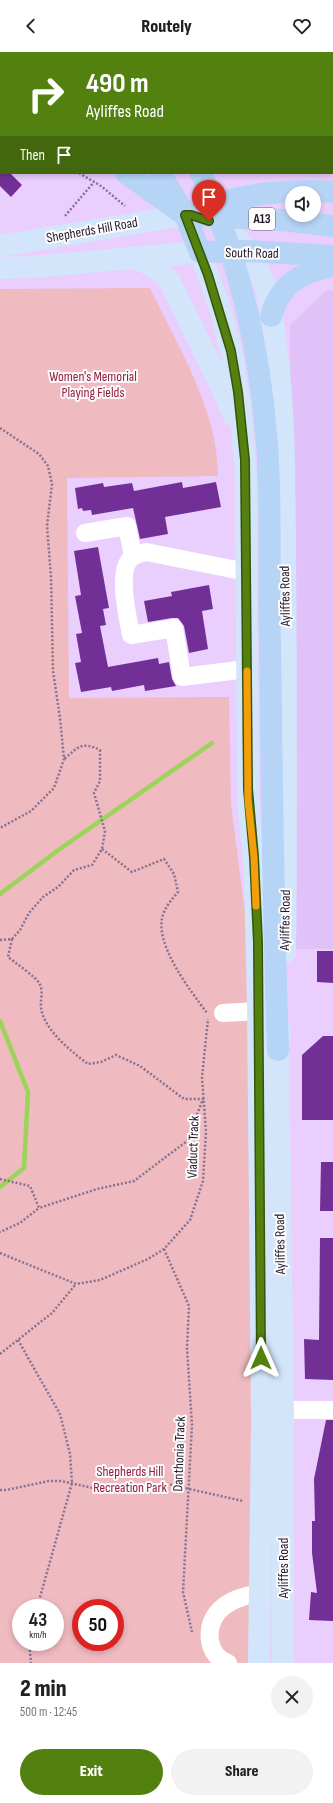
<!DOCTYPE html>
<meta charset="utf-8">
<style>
body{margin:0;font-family:"Sofia Sans Condensed",sans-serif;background:#f2f2f2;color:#222;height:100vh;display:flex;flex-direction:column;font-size:15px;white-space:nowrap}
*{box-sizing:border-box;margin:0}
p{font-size:13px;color:#767676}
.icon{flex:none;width:22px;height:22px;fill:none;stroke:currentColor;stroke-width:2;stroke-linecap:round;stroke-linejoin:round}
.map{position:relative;height:1611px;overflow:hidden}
.sheet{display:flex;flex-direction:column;background:#fff;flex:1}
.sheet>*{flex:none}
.top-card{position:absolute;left:0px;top:0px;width:333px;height:122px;box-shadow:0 2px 6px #0003;background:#53810f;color:#fff;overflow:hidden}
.controls{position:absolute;left:285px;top:134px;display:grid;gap:8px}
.controls a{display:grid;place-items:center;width:36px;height:36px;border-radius:50%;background:#fff;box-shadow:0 2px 6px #0003;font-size:20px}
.speed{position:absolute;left:12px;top:1547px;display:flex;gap:8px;font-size:20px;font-weight:700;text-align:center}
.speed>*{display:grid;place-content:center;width:52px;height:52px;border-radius:50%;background:#fff;box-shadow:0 2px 6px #0003;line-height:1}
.speed small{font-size:10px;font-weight:400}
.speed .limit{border:6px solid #d22;background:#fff;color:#111}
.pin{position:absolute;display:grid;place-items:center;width:34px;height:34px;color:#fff;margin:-41px -17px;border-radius:50% 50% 50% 0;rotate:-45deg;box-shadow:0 0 4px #0007}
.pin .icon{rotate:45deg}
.me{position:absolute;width:44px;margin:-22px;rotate:0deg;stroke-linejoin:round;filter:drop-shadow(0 0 3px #0008)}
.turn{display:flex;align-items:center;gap:14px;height:84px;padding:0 20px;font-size:18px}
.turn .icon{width:52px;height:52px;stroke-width:2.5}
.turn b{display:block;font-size:28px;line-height:34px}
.then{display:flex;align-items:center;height:38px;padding:0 20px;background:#0003;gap:8px;font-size:15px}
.round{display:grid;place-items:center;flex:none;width:42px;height:42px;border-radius:21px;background:#f2f2f2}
.overview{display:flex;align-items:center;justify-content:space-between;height:68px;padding:0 20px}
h1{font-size:24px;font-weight:800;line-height:30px}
.primary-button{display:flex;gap:8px;margin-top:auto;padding:8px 20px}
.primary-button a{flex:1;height:46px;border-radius:24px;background:#53810f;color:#fff;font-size:16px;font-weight:800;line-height:46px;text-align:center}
.primary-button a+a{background:#f2f2f2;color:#222}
header{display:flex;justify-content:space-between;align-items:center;height:52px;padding:0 20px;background:#fff;font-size:18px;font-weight:800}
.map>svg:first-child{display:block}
.built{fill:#e1c2f8}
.green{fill:#efbac0;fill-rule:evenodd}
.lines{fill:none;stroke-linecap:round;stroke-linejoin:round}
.stream{stroke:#9ad55a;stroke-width:4.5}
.building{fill:#723097}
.path{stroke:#857292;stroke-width:2.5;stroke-dasharray:2 2;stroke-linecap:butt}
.minor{stroke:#fff;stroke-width:18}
.major{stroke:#d3e5fa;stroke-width:22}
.highway{stroke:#b6d4f6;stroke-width:22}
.route-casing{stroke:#36540a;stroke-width:10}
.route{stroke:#53810f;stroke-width:7}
.slow{stroke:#f59e0b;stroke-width:7}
.labels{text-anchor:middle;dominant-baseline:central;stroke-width:4;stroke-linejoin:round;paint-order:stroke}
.shield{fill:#fcfcfc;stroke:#645c69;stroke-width:1}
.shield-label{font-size:13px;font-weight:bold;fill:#23182a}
.street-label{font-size:14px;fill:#23182a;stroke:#fcfcfc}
.park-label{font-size:14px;fill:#951b3e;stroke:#fcfcfc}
</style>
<header><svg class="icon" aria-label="back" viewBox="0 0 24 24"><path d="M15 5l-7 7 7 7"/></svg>Routely<svg class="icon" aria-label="heart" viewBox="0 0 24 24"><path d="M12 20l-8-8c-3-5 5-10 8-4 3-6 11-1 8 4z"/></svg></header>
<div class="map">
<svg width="333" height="1611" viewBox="0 0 333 1611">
<rect width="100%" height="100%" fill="#eacefe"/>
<path class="built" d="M 326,239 L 333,239 L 333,897 L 293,897 L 290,273 Z"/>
<path class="green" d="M 150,236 C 178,295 218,358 218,424 L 67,426 L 69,646 L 229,645 L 231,753 L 258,959 L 259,1611 L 0,1611 L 0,237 ZM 21,1556 L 55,1556 L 55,1590 L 21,1590 ZM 81,1556 L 115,1556 L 115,1590 L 81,1590 Z"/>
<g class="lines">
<path class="stream" d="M 0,842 L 57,799 L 212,691
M 0,969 L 28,1040 L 24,1116 L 0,1135"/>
</g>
<path class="building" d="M 0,121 L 10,121 L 22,133 L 11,145 L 0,134 Z
M 182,430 L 183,436 L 216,430 L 221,455 L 165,465 L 168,482 L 140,487 L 133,456 L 92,463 L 91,458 L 83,459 L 82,456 L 78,457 L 75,436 L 103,431 L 104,435 L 132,431 L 134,439 Z
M 98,495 L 109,556 L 103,557 L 106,573 L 100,574 L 108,615 L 158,606 L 159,612 L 169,610 L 172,627 L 176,634 L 145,639 L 144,633 L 112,639 L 111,635 L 81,640 L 75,611 L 81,610 L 76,582 L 82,581 L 75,544 L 81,543 L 74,499 Z
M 209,533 L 213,557 L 202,559 L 208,597 L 189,601 L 184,574 L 178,566 L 172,566 L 148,570 L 144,549 L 172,544 L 171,540 Z
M 317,899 L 333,899 L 333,931 L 317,930 Z
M 323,984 L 333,984 L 333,1068 L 302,1068 L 302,1003 Z
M 321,1110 L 333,1110 L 333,1159 L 320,1159 Z
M 320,1186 L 333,1186 L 333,1328 L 305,1327 L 304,1287 L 319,1288 Z
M 326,1368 L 333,1368 L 333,1569 L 309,1568 L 311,1540 L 317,1541 L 312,1501 L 312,1469 L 315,1469 L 314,1427 Z"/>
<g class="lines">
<path class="path" d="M 0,59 L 1,60
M 79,121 L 101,134 L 125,154
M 65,164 L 94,130
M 0,376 L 39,402 L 48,414 L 52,432 L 47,474 L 51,525 L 53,619 L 60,666 L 64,707 L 54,736 L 31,759 L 0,776
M 102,797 L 132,820 L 164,807 L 174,822 L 178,840 C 173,846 168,852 165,858 C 149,887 191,939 207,961
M 12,887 L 8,905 C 14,910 36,925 39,931 C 44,938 40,948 41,956 C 44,978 72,1000 88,1012 L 101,1010 L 116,1003 L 140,1014 L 184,1047 L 203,1047 L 187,1089 L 134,1129 L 97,1137 L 39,1156
M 0,888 L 12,887 L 20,878 L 29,861 L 43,845 L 58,835 L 74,818 L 92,813 L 102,797 L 105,779 L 94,741 L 100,729 L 100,698 C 81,689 79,695 64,707
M 0,1127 L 30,1134 L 39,1156 L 20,1171 L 0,1180
M 164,1197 L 189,1254 L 187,1296 L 192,1373 L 183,1540 L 192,1580
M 0,1201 L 76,1232 L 100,1228 L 148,1207 L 164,1197 L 190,1168 L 203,1129 L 206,1080 L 202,1025 L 208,967
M 18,1288 L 60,1362 L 70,1402 L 72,1431 L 37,1556
M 0,1302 L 52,1261 L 76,1232
M 0,1438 L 6,1438 L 49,1429 L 61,1429 L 93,1436 L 125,1437 L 167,1432 L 243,1449
M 29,1590 L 31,1611"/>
<path class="minor" d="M 85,481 L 127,474 L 133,504
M 247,520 L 146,500 C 143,501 138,502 134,504 C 115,514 128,566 131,583 L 174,576 L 182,625 L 247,617
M 223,961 L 258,959
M 270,1358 L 333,1358
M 228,1611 C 207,1604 205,1577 217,1561 C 227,1549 244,1543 259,1542"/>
<path class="major" d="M 238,188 C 250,201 258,214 264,231 C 271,254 274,278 277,302 C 285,366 284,430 285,494 C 286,629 287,765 285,900
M 0,194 L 185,163
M 134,207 C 149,210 160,217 170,230 L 219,330 L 234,364
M 0,216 L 31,215 L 200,200 L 220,256 L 231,299 L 240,353 L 246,425 L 248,748 L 255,821 L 258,959 L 262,1369 L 259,1611
M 280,978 L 278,998 L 283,1368 L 283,1611"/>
<path class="highway" d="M 36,0 L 38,1
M 112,0 L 114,1
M 137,0 L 138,1
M 207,0 L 209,1
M 247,0 L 250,1
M 295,0 L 298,1
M 332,12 L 333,13
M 0,31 L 1,32
M 332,49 L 333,50
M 332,91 L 333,91
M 126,121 L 179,159
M 160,121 L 185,163 L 200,200 L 248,199 L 333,204
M 201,121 C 239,207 260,299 267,392 C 272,459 268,526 270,593 C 272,728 273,863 278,998
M 201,158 C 239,141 292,137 333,140
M 206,164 L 282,168 L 333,174
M 271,264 C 280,232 301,220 333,214"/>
</g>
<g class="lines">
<g class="route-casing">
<path id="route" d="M 209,169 L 191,163 L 185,163 L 208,223 L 231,299 L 238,340 L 245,408 L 248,737 L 254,805 L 258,890 L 261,1306"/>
</g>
<use href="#route" class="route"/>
<path class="slow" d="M 247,619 L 248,748 L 254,805 L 256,854"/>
</g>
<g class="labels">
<rect class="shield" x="249" y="156" width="26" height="22" rx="3"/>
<g class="shield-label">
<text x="262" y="167">A13</text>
</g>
<g class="street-label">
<text transform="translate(92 178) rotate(-10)">Shepherds Hill Road</text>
<text transform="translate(252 201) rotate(1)">South Road</text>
<text transform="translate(285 544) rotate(-91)">Ayliffes Road</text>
<text transform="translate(285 868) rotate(-89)">Ayliffes Road</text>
<text transform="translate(193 1095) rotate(-88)">Viaduct Track</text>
<text transform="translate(280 1192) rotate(-91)">Ayliffes Road</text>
<text transform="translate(179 1402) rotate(-88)">Danthonia Track</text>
<text transform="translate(283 1516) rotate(-90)">Ayliffes Road</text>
</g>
<g class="park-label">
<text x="93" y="324">Women's Memorial<tspan x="93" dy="16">Playing Fields</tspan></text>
<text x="130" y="1419">Shepherds Hill<tspan x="130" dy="16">Recreation Park</tspan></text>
</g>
</g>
</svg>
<div class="controls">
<a><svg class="icon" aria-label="sound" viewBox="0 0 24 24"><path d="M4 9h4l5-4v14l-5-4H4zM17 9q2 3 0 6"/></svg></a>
</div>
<div class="speed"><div>43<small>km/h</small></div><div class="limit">50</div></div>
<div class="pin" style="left:209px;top:169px;background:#d93025"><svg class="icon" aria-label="arrive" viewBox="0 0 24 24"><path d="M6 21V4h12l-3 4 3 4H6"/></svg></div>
<svg class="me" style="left:261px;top:1306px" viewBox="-20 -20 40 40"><path d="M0-17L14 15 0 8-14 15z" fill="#53810f" stroke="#fff" stroke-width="4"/></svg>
<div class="top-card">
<div class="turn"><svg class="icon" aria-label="right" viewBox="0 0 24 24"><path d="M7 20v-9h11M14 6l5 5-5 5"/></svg><div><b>490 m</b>Ayliffes Road</div></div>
<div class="then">Then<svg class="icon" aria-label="arrive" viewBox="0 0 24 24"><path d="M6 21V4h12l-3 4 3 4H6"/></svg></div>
</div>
</div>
<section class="sheet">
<div class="overview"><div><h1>2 min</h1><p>500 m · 12:45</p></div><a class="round"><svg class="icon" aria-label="close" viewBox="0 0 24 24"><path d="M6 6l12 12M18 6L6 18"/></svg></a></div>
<div class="primary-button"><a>Exit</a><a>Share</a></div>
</section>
